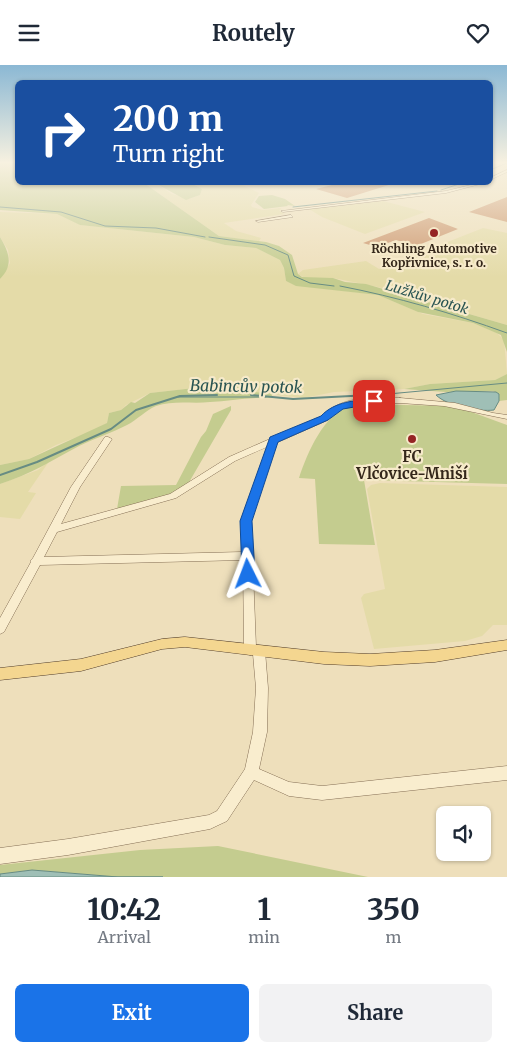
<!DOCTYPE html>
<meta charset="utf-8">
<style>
body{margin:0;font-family:Merriweather,serif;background:#f2f2f3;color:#1f2937;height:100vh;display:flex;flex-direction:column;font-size:19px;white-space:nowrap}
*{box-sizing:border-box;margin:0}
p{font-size:16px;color:#747a83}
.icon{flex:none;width:28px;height:28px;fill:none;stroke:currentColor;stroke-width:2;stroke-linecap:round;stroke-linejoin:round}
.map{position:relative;height:812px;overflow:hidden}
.details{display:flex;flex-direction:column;background:#fff;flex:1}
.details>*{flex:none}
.banner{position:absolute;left:15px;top:15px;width:478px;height:105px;border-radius:8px;box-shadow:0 1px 4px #0004;background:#1a4fa0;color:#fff;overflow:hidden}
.controls{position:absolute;left:436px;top:741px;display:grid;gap:10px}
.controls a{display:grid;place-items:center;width:55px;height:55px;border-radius:8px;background:#fff;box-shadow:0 1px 4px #0004;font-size:25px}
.pin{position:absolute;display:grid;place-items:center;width:42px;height:42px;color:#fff;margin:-21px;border-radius:10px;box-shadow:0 2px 8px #0006}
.me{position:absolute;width:55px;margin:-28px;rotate:357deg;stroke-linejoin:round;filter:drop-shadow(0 0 4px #0008)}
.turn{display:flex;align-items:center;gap:18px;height:105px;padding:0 15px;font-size:22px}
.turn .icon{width:65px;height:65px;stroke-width:2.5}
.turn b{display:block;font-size:35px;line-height:42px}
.eta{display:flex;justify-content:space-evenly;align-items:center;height:85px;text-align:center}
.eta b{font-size:30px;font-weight:700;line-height:35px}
.primary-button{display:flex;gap:10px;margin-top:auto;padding:10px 15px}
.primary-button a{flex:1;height:58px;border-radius:8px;background:#1a73e8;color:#fff;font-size:20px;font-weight:700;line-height:58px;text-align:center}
.primary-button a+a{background:#f2f2f3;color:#1f2937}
header{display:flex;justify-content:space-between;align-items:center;height:65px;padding:0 15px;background:#fff;font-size:22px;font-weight:700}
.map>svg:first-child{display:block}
.farmland{fill:#e4dba8}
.green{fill:#c4cc8f}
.water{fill:#9fbfb6;stroke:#678c83}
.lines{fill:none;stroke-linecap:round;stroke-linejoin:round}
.stream-far1{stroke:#678c83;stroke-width:1}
.stream{stroke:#678c83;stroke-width:2}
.building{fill:#cd986f}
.minor-casing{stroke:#856f55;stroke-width:1}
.major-casing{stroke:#523d2a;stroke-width:1}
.minor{fill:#f9edce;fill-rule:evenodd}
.major{fill:#f4d690;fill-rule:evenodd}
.route{fill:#1a73e8;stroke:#114b97}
.poi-dot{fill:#952424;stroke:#f6eaca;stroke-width:2}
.labels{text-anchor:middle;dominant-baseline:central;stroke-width:4.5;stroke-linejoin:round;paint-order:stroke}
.far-poi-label{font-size:12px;font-weight:bold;fill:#34271a;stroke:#f6eaca}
.far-water-label{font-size:14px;font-style:italic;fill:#295452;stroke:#f6eaca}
.poi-label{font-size:15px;font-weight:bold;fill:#34271a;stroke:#f6eaca}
.water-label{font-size:16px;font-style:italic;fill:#295452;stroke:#f6eaca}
</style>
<header><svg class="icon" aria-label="menu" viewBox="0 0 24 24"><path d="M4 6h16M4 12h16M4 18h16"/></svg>Routely<svg class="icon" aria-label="heart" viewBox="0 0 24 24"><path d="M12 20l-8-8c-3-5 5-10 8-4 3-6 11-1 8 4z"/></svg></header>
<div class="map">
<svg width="507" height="812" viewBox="0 0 507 812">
<rect width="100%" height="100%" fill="#eedfbb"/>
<path class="farmland" d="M 144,118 L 155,118 L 172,129 L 190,134 L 200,130 L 202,124 L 191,118 L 238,118 L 259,128 L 251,140 L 252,142 L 263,145 L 280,143 L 282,144 L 279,145 L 284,149 L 224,158 L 236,166 L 261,173 L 259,176 L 219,171 Z
M 383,136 L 425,147 L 365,169 L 322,152 L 309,144 Z
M 0,147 L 57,149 L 81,160 L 194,172 L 225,180 L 256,183 L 280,195 L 284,203 L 286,216 L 295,220 L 378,230 L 423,249 L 473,258 L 497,268 L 504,275 L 507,309 L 495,315 L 430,319 L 404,324 L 334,327 L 304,333 L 249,327 L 221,320 L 150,328 L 126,340 L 121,345 L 109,348 L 107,358 L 98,364 L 56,380 L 29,394 L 0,400 L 0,214 L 10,198 L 8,185 L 0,172 Z
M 483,163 L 507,168 L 507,260 L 378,222 L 333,213 L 305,213 L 298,209 L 303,205 L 366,196 L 379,204 Z
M 50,395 L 28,427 L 36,428 L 20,454 L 0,452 L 0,419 L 38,405 Z
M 380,418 L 507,422 L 507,560 L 493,560 L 482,571 L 465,576 L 374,584 L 361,533 L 364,529 L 385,524 L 367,424 L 371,420 Z"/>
<path class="green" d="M 0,98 L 17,98 L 18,118 L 144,118 L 219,171 L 266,177 L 279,181 L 292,190 L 298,209 L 302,212 L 333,213 L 345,217 L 366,219 L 507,260 L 507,287 L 501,270 L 473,258 L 418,247 L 378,230 L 296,221 L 286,216 L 284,203 L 280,195 L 256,183 L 225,180 L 194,172 L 80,160 L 57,149 L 0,145 Z
M 155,118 L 191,118 L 202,124 L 200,130 L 186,135 Z
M 272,130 L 285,134 L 295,141 L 287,140 L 288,141 L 264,144 L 255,137 L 259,131 Z
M 0,172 C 9,187 14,200 0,214 Z
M 507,309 L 507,335 L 499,336 L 499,329 L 493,326 L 446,327 L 404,324 L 430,319 L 495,315 Z
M 241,319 L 245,320 L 245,326 L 273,329 L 270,333 C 249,332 230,336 210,337 C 192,339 173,335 156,341 C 146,345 137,355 127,360 C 112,368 95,373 79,381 C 53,395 29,410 0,419 L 0,400 L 29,394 L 107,358 L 109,348 L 121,345 L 131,337 L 135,338 L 150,328 L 221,320 Z
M 351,339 L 455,341 L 507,360 L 507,419 L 364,415 L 375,480 L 319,479 L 315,414 L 299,413 C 308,386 323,351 351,339 Z
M 231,341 L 231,345 L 188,419 L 178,427 L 117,444 L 121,421 L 176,420 L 201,372 L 206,366 L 213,349 Z
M 218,781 L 368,812 L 118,812 L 32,805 L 0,809 L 0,800 L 140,785 Z"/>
<path class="water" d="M 456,326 L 496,327 L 499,329 L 499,336 L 494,345 C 478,347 447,341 436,330 Z
M 32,805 L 118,812 L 163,812 L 0,812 L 0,809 Z"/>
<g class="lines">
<path class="stream-far1" d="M 490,105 L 507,98
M 441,125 L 462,118
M 0,142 L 61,147 L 105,161 L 156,163 L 205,172
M 293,142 L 437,126
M 209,172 L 265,180 L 288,190 L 294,211 L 310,218 L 334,221
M 340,221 C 397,232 452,248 507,268
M 178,332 L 266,332
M 356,332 L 507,318"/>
<path class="stream" d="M 251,330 L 293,334 L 370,330
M 0,410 L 37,397 L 111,364 L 136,345 L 180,331 L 217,330"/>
</g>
<path class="building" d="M 340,118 L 392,118 L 392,119 L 347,133 L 316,124 Z
M 507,132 L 507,157 L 469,147 Z
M 429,153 L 458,164 L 416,181 L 396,175 L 377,182 L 363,178 Z"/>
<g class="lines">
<g class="minor-casing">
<path id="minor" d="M 507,105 L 507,107 L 490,115 L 490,113 Z
M 479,118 L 484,118 L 446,128 L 283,147 L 281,146 L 446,126 Z
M 291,150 L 293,152 L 258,157 L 256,156 Z
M 400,333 L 455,338 L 493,348 L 507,350 L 507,354 L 444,341 L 400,338 L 357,339 L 343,343 L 335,348 L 328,355 L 276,378 L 251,455 L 256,582 L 259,581 L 263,583 L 265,586 L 268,623 L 267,667 L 259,704 L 289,717 L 322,721 L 507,701 L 507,715 L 322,735 L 289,731 L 254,715 L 227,756 L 210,764 L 68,790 L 0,799 L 0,783 L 68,774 L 209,750 L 217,746 L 245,704 L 253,667 L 256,623 L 253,589 L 250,590 L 246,588 L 244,585 L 243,495 L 40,500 L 4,567 L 0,569 L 0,553 L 31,497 L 30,496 L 33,493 L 71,422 L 105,372 L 108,372 L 112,374 L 80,422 L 61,459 L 170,429 L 229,392 L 322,351 C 342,330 374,333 400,333 ZM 267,382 L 241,455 L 242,487 L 44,492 L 57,467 L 176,433 L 235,396 Z"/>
</g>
<g class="major-casing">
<path id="major" d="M 185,572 L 324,587 L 370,589 L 435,585 L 507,575 L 507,585 L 435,597 L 370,601 L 324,599 L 185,582 L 162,584 L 81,606 L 0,615 L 0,603 L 81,594 L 162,574 Z"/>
</g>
<use href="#minor" class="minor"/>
<use href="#major" class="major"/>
</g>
<linearGradient id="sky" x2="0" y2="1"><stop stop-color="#8bb8d4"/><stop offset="0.46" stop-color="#f7f1e0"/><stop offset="1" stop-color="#f7f1e0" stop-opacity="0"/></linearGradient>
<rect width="507" height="212" fill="url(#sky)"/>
<path class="route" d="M 374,333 L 379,336 L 377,338 L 343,344 L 328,355 L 278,377 L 252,456 L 255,509 L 248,514 L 244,513 L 242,509 L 240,456 L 270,372 L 321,351 C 335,336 355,336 374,333 Z"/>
<g class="poi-dot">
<circle cx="434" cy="168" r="5"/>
<circle cx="412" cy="374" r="5"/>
</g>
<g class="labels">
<g class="far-poi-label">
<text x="434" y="183">Röchling Automotive<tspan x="434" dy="14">Kopřivnice, s. r. o.</tspan></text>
</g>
<g class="far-water-label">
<text transform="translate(427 232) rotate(17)">Lužkův potok</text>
</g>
<g class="poi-label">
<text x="412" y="391">FC<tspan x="412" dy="17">Vlčovice-Mniší</tspan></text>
</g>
<g class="water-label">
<text transform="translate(246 321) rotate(1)">Babincův potok</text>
</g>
</g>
</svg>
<div class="controls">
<a><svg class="icon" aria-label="sound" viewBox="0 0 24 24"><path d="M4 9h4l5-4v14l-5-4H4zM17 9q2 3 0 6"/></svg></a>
</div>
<div class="pin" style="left:374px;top:336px;background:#d93025"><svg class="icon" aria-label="arrive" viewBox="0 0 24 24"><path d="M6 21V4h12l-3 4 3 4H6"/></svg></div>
<svg class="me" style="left:248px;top:509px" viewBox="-20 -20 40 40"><path d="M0-17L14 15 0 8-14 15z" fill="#1a73e8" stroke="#fff" stroke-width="4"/></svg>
<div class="banner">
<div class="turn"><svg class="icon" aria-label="right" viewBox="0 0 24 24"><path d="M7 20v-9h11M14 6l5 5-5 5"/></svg><div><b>200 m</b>Turn right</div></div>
</div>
</div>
<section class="details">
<div class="eta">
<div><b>10:42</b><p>Arrival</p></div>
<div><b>1</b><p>min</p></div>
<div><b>350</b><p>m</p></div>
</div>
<div class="primary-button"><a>Exit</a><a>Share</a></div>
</section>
